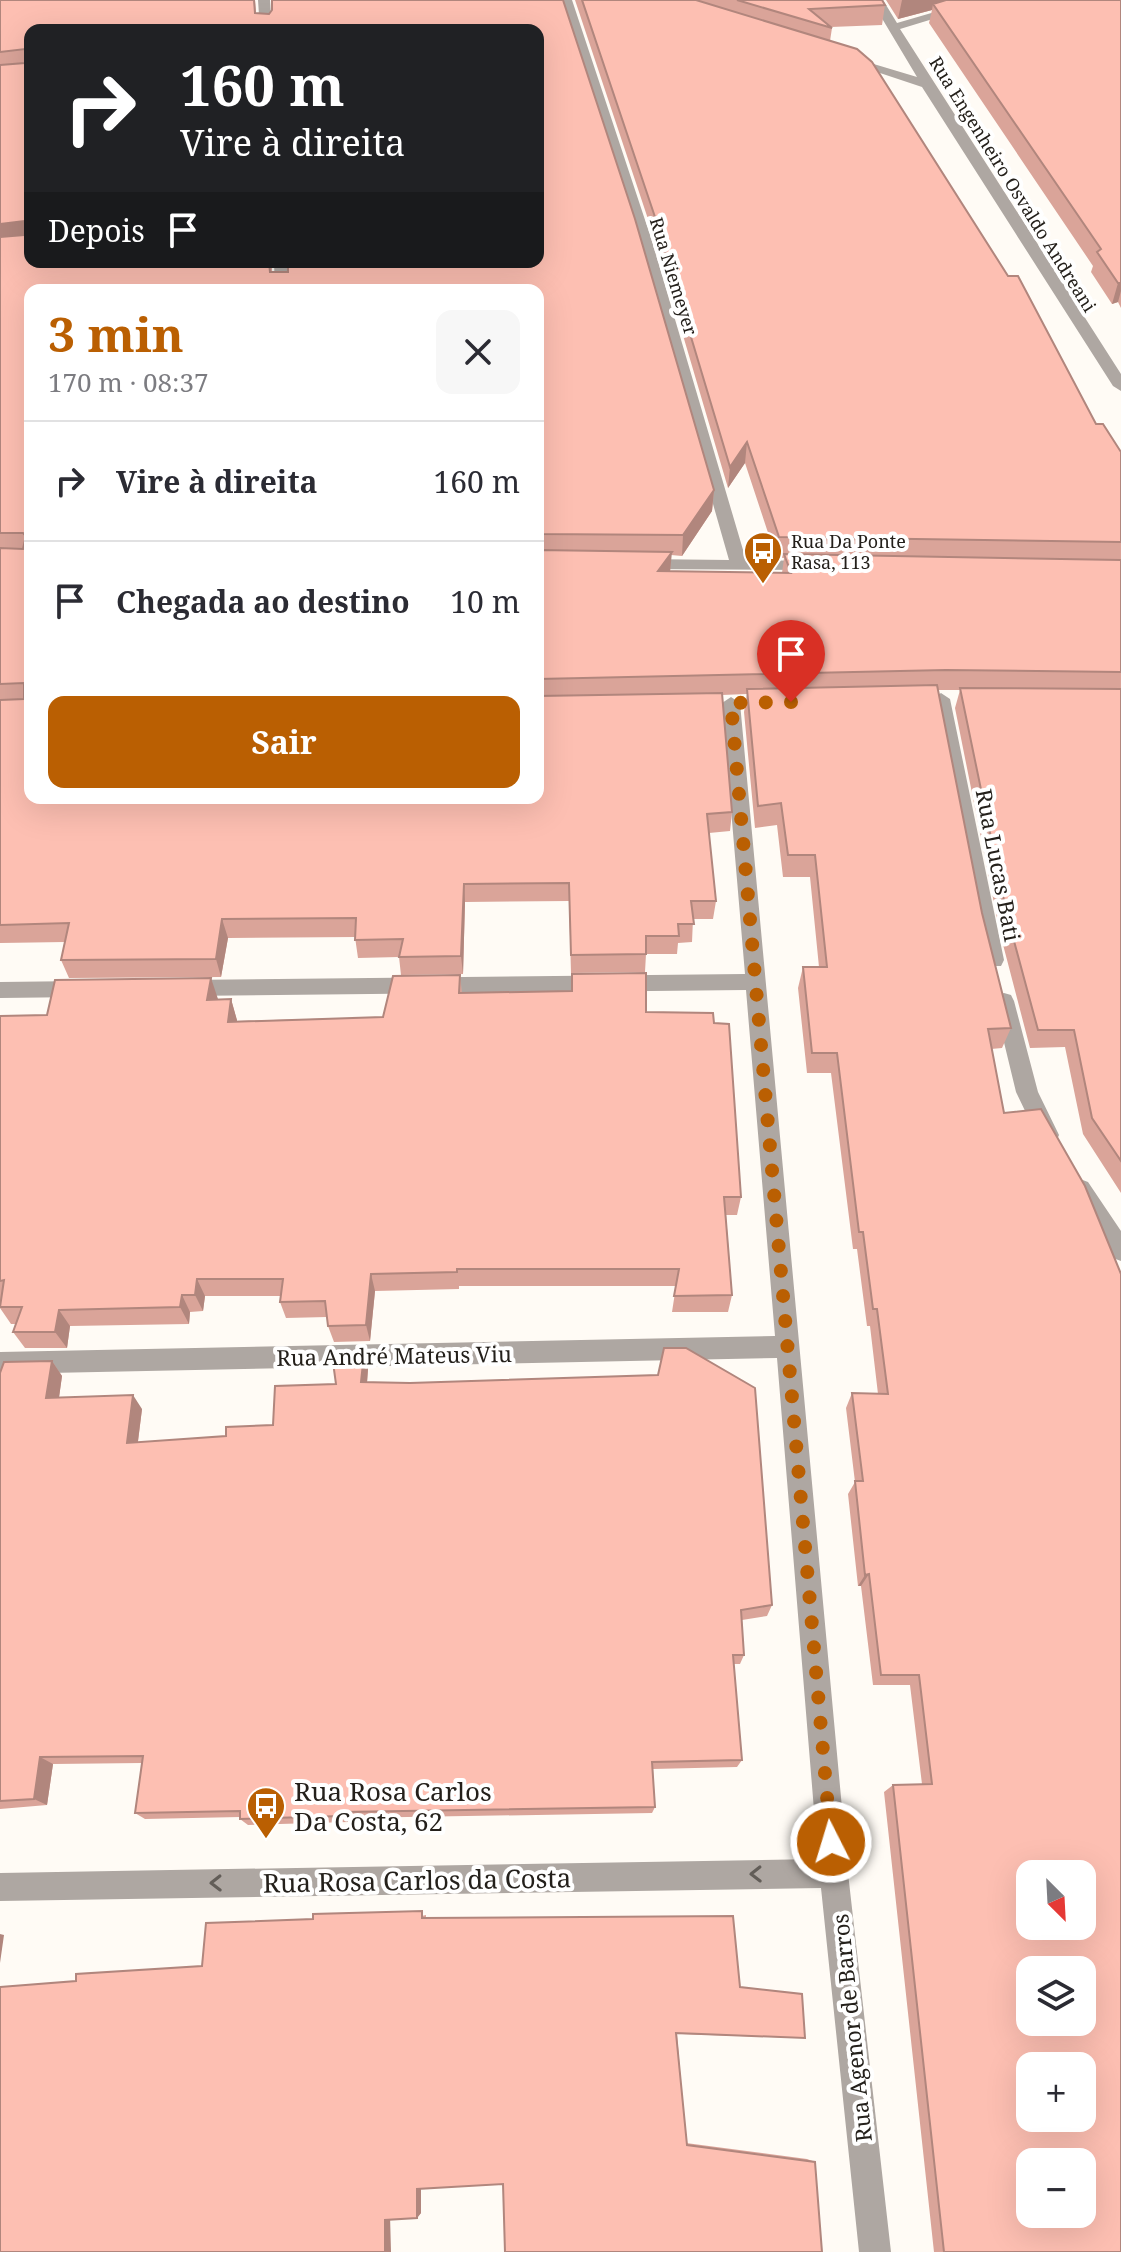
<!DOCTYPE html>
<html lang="pt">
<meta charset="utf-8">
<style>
body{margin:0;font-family:"Noto Serif",serif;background:#f7f7f7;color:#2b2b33;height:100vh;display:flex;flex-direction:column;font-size:30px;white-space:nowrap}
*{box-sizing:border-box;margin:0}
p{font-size:26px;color:#7c7c81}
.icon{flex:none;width:44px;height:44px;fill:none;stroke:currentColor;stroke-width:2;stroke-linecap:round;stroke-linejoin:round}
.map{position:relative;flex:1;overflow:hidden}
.side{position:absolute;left:24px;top:284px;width:520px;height:520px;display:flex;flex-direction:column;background:#fff;border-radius:16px;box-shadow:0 8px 32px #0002}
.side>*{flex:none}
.guide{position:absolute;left:24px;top:24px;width:520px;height:244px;border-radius:16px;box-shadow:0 8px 32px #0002;background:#202124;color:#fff;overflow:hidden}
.needle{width:52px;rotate:156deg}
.controls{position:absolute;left:1016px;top:1860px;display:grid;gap:16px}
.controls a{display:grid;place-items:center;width:80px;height:80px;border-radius:16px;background:#fff;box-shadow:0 8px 32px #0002;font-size:40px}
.pin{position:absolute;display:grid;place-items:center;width:68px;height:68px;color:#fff;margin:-82px -34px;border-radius:50% 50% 50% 0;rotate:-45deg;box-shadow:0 0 8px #0007}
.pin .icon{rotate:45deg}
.me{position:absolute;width:88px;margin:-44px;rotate:355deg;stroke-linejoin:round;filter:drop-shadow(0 0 6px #0008)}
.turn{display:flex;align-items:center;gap:28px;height:168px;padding:0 24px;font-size:36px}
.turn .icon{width:104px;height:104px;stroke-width:2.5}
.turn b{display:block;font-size:56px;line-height:68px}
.then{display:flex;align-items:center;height:76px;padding:0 24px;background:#0003;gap:16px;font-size:30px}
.round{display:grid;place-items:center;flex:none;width:84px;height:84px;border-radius:16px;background:#f7f7f7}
.head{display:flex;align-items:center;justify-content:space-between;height:136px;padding:0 24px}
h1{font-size:48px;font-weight:700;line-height:60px;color:#ba5f02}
.button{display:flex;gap:16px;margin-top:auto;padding:16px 24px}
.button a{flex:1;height:92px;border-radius:16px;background:#ba5f02;color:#fff;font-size:32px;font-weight:700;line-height:92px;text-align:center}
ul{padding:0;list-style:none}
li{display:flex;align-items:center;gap:24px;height:120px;padding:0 24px;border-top:2px solid #e1e1e2}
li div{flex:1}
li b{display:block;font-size:30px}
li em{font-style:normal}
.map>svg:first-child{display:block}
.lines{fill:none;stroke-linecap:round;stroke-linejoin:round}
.minor{fill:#aea7a2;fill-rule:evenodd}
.wall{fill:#daa499;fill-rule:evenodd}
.shaded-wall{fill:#b1867d}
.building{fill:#fdbfb2;stroke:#b1867d;stroke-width:2;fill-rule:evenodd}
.oneway{stroke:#625d58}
.route{stroke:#ba5f02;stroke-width:14;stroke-dasharray:0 25.2}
.labels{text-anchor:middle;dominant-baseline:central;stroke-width:8;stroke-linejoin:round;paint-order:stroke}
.far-street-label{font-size:18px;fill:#24201b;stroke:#fff}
.far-poi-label{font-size:18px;fill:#24201b;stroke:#fff;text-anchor:start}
.street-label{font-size:22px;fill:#24201b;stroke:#fff}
.near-poi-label{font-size:26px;fill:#24201b;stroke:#fff;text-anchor:start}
.near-street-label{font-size:26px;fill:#24201b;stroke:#fff}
</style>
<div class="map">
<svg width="1121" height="2252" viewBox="0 0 1121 2252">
<rect width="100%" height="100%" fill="#fffbf5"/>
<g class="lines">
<path class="minor" d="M 258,0 L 270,0 L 272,30 L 260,30 Z
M 560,0 L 572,0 L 651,238 L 746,560 L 812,561 L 818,562 L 820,566 L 818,570 L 642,569 L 634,564 L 642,559 L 729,560 L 637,238 Z
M 871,0 L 883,0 L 897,23 L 976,0 L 995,0 L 900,29 L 1121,374 L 1121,391 L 1113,386 L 922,87 L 841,60 L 847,56 L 917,77 Z
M 274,262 L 288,262 L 289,290 L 275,290 Z
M 941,693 L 950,699 L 1004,960 L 1001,966 L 987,966 L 984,960 L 932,699 Z
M 731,697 L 740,703 L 848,1873 L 891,2252 L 859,2252 L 821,1888 L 0,1901 L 0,1873 L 818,1859 L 777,1358 L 0,1374 L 0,1352 L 775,1336 L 746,990 L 184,996 L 177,994 L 174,988 L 177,982 L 184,980 L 745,974 L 722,703 Z
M 82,981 L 89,983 L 92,989 L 89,995 L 82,997 L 0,998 L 0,982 Z
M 1004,993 L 1011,995 L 1014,1001 L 1038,1092 L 1059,1135 L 1056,1142 L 1048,1144 L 1040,1142 L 1016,1092 L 994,1001 L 997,995 Z
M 1080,1179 L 1088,1182 L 1121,1231 L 1121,1261 L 1113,1258 L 1072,1196 L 1069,1189 L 1072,1182 Z"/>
</g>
<path class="wall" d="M 0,0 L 255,0 L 256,13 L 269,14 L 272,10 L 272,0 L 563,0 L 635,219 L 714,490 L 712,511 L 682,556 L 671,555 L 670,572 L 782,573 L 784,558 L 776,557 L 745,463 L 728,488 L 654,237 L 575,0 L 882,0 L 885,5 L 882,25 L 831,27 L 832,28 L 830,41 L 857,49 L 872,62 L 1008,276 L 1018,276 L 1096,424 L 1103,424 L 1121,452 L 1121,1193 L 1083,1134 L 1065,1047 L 1030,1048 L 1000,933 L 955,708 L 960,690 L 938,690 L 982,913 L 1011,1028 L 1002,1048 L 991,1049 L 1004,1113 L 1041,1109 L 1085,1186 L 1121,1274 L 1121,2252 L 934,2252 L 884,1792 L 893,1785 L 922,1784 L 910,1685 L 873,1685 L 861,1586 L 858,1586 L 848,1494 L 855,1482 L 846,1408 L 852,1393 L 878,1394 L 870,1326 L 867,1326 L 857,1249 L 853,1249 L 831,1073 L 807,1073 L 798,988 L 803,967 L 819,967 L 810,877 L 783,877 L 777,825 L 755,828 L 744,712 L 747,694 L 722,695 L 732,812 L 730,831 L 709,833 L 716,901 L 713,919 L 693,919 L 692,942 L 678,943 L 677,954 L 646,954 L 645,972 L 571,973 L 569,901 L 465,902 L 463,974 L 401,975 L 399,957 L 358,958 L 355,937 L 228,938 L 221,977 L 69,978 L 61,960 L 65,942 L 0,943 ZM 30,30 L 538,30 L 538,262 L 288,262 L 288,272 L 272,272 L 272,262 L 30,262 ZM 30,290 L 538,290 L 538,798 L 30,798 ZM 1030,1874 L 1082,1874 L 1082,1926 L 1030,1926 ZM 1030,1970 L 1082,1970 L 1082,2022 L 1030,2022 ZM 1030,2066 L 1082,2066 L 1082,2118 L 1030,2118 ZM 1030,2162 L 1082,2162 L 1082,2214 L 1030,2214 Z
M 886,0 L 1121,0 L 1121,308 L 1118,302 L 1112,304 L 1091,272 L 1093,266 L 929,23 L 932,10 L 898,19 Z
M 572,974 L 646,1012 L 741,1197 L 737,1215 L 726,1215 L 732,1295 L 728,1312 L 672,1312 L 676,1286 L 459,1286 L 459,1289 L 375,1291 L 370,1341 L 334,1342 L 328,1326 L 327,1317 L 286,1318 L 280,1302 L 281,1296 L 205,1296 L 203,1311 L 190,1312 L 189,1324 L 70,1326 L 67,1348 L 25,1348 L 13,1332 L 16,1324 L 11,1324 L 0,1308 L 0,1016 L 47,1015 L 231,999 L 237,1021 L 383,1017 L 460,975 L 462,993 L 572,991 Z
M 52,1361 L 62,1376 L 59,1397 L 142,1409 L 138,1442 L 226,1436 L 273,1425 L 336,1384 L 368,1369 L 367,1382 L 772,1605 L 767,1616 L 742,1620 L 744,1655 L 740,1664 L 734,1664 L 742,1760 L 737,1767 L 653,1769 L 655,1807 L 652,1813 L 349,1818 L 348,1822 L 248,1825 L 240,1819 L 240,1817 L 145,1819 L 135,1813 L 142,1763 L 53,1764 L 47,1805 L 0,1809 L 0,1373 Z
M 426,1915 L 426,1918 L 740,1987 L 805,2038 L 677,2034 L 686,2143 L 807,2159 L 815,2162 L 421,2189 L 421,2213 L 417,2218 L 76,1981 L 202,1966 Z"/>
<path class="shaded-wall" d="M 902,0 L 965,0 L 933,4 L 932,10 L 898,19 Z
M 24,221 L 30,241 L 0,245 L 0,224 Z
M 1118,283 L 1121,283 L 1121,291 L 1118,302 L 1112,304 Z
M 747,442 L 745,463 L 728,488 L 730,467 Z
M 714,490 L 712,511 L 682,556 L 683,535 Z
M 672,552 L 670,572 L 658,571 Z
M 464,884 L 465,902 L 463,974 L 461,956 Z
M 222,919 L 228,938 L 221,977 L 216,959 Z
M 211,978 L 218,999 L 214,1020 L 207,1000 Z
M 231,999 L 237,1020 L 235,1042 L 228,1022 Z
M 371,1274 L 375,1291 L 370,1341 L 366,1325 Z
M 197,1279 L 205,1296 L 203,1311 L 195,1295 Z
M 182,1295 L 190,1312 L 189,1324 L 180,1307 Z
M 59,1310 L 70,1326 L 67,1348 L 55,1332 Z
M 364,1354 L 368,1369 L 366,1397 L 361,1382 Z
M 52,1361 L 62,1376 L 57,1412 L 46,1398 Z
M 133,1395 L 142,1409 L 136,1456 L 127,1443 Z
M 869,1574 L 861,1586 L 858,1586 L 865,1575 Z
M 40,1757 L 53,1764 L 47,1805 L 34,1799 Z
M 343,1812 L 349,1818 L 348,1822 L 342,1816 Z
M 0,1934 L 4,1935 L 0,1963 Z
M 421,2185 L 421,2213 L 417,2218 L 417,2189 Z
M 390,2215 L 391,2252 L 385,2252 L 385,2220 Z"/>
<path class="building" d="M 0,0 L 254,0 L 255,13 L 269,14 L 272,10 L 272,0 L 563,0 L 635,219 L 714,490 L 683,535 L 538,534 L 538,290 L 30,290 L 30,798 L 538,798 L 538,696 L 722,693 L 732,812 L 707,814 L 716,901 L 691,901 L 694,924 L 678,924 L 679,936 L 646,936 L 646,954 L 571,955 L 569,883 L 464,884 L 461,956 L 399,957 L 403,939 L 355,940 L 356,918 L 222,919 L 216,959 L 61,960 L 69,923 L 0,925 L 0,700 L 24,699 L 24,683 L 0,684 L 0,548 L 23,549 L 26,536 L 23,533 L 0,533 L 0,237 L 24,235 L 27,232 L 24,221 L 0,224 L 0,65 L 25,63 L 28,60 L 25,49 L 0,52 ZM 30,30 L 538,30 L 538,262 L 288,262 L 288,272 L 270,272 L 269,262 L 30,262 Z
M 582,0 L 696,0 L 857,49 L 872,62 L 1008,276 L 1018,276 L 1096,424 L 1103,424 L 1121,452 L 1121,542 L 779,537 L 747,442 L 730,467 L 655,217 Z
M 737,0 L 882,0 L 885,5 L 809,9 L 832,28 Z
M 946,0 L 1121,0 L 1121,283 L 1118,283 L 1097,252 L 1101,249 L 933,4 Z
M 538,550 L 672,552 L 658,571 L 791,573 L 784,554 L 1121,560 L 1121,672 L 946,670 L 538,679 Z
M 937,685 L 982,913 L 1011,1028 L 988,1029 L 1004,1113 L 1041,1109 L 1085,1186 L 1121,1274 L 1121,2252 L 944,2252 L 893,1785 L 932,1784 L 919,1675 L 881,1675 L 869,1574 L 865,1575 L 855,1481 L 863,1481 L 852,1393 L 888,1394 L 877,1309 L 873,1309 L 863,1232 L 859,1232 L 837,1053 L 812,1053 L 803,967 L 827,967 L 815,855 L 788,855 L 781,803 L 758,806 L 747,689 ZM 1030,1874 L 1082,1874 L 1082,1926 L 1030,1926 ZM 1030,1970 L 1082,1970 L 1082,2022 L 1030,2022 ZM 1030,2066 L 1082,2066 L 1082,2118 L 1030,2118 ZM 1030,2162 L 1082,2162 L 1082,2214 L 1030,2214 Z
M 960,688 L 1121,689 L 1121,1161 L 1092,1118 L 1074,1030 L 1038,1030 L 1007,915 Z
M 646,973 L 646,1012 L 713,1013 L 714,1023 L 729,1024 L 741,1197 L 724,1197 L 732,1295 L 674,1296 L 679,1269 L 457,1269 L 457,1272 L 371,1274 L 366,1325 L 328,1326 L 325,1301 L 280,1302 L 283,1279 L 197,1279 L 195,1295 L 182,1295 L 180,1307 L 59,1310 L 55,1332 L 13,1332 L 22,1307 L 0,1307 L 4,1280 L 0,1281 L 0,1016 L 47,1015 L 55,980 L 211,978 L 207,1000 L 231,999 L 228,1022 L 383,1017 L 393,976 L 460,975 L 459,993 L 572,991 L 572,974 Z
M 664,1348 L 686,1348 L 755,1388 L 772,1605 L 741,1610 L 744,1655 L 733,1655 L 742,1760 L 652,1762 L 655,1807 L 343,1812 L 342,1816 L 240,1819 L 240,1811 L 135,1813 L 143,1756 L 40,1757 L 34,1799 L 0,1801 L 0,1373 L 4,1362 L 52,1361 L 46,1398 L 133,1395 L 127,1443 L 226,1436 L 226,1427 L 273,1425 L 275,1386 L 336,1384 L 332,1355 L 364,1354 L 361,1382 L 410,1383 L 658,1375 Z
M 422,1911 L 422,1918 L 733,1916 L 740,1987 L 802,1994 L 805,2038 L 676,2033 L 687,2145 L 815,2162 L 822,2252 L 505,2252 L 503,2184 L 417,2189 L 417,2218 L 385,2220 L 385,2252 L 0,2252 L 0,1987 L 76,1981 L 76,1974 L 202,1966 L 206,1923 L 313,1919 L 313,1914 Z"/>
<defs><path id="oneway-chevron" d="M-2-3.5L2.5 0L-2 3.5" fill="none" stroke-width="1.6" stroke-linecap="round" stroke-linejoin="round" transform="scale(2)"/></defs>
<g class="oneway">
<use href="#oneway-chevron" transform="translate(756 1874) rotate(179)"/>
<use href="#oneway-chevron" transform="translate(216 1883) rotate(179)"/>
</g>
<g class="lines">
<path class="route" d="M 791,702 L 731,703 L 831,1842"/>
</g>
<defs>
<g id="bus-pin" transform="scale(2)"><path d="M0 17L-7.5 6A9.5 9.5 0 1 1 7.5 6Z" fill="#ba5f02" stroke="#fff"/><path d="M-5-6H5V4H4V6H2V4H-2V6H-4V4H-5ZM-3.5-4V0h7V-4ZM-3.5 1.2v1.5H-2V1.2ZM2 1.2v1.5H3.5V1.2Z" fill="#fff"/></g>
</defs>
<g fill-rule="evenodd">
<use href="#bus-pin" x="763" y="551"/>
<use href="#bus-pin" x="266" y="1806"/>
</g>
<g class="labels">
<g class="far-street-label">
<text transform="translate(1013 184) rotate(58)">Rua Engenheiro Osvaldo Andreani</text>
<text transform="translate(674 276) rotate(73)">Rua Niemeyer</text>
</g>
<g class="far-poi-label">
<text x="791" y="541">Rua Da Ponte<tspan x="791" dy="21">Rasa, 113</tspan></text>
</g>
<g class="street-label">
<text transform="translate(999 865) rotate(79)">Rua Lucas Bati</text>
<text transform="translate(394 1355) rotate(-1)">Rua André Mateus Viu</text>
<text transform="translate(851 2028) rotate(-96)">Rua Agenor de Barros</text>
</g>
<g class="near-poi-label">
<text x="294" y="1791">Rua Rosa Carlos<tspan x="294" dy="30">Da Costa, 62</tspan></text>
</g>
<g class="near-street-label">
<text transform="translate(417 1880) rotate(-1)">Rua Rosa Carlos da Costa</text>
</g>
</g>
</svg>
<div class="controls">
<a><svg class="needle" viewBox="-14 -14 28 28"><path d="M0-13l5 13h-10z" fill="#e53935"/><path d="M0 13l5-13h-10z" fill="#7c7c81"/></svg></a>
<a><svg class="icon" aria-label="layers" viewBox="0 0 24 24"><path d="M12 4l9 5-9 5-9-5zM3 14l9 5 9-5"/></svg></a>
<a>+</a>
<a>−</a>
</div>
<div class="pin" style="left:791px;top:702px;background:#d93025"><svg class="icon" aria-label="arrive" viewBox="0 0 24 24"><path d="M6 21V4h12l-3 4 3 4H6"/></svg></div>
<svg class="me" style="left:831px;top:1842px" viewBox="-20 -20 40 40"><circle r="17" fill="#ba5f02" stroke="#fff" stroke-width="3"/><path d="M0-11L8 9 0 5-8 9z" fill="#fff"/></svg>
<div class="guide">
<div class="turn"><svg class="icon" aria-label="right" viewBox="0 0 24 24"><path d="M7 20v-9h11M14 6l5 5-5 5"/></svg><div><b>160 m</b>Vire à direita</div></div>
<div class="then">Depois<svg class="icon" aria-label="arrive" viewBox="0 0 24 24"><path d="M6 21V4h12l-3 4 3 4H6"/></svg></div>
</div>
<section class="side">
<div class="head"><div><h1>3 min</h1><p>170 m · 08:37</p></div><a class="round"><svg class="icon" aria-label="close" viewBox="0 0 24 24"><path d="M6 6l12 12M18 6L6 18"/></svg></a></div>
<ul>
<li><svg class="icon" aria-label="right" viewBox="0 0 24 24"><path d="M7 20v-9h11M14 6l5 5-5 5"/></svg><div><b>Vire à direita</b></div><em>160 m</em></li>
<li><svg class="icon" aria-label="arrive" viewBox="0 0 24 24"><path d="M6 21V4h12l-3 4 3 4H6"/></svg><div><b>Chegada ao destino</b></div><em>10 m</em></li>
</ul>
<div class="button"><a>Sair</a></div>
</section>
</div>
